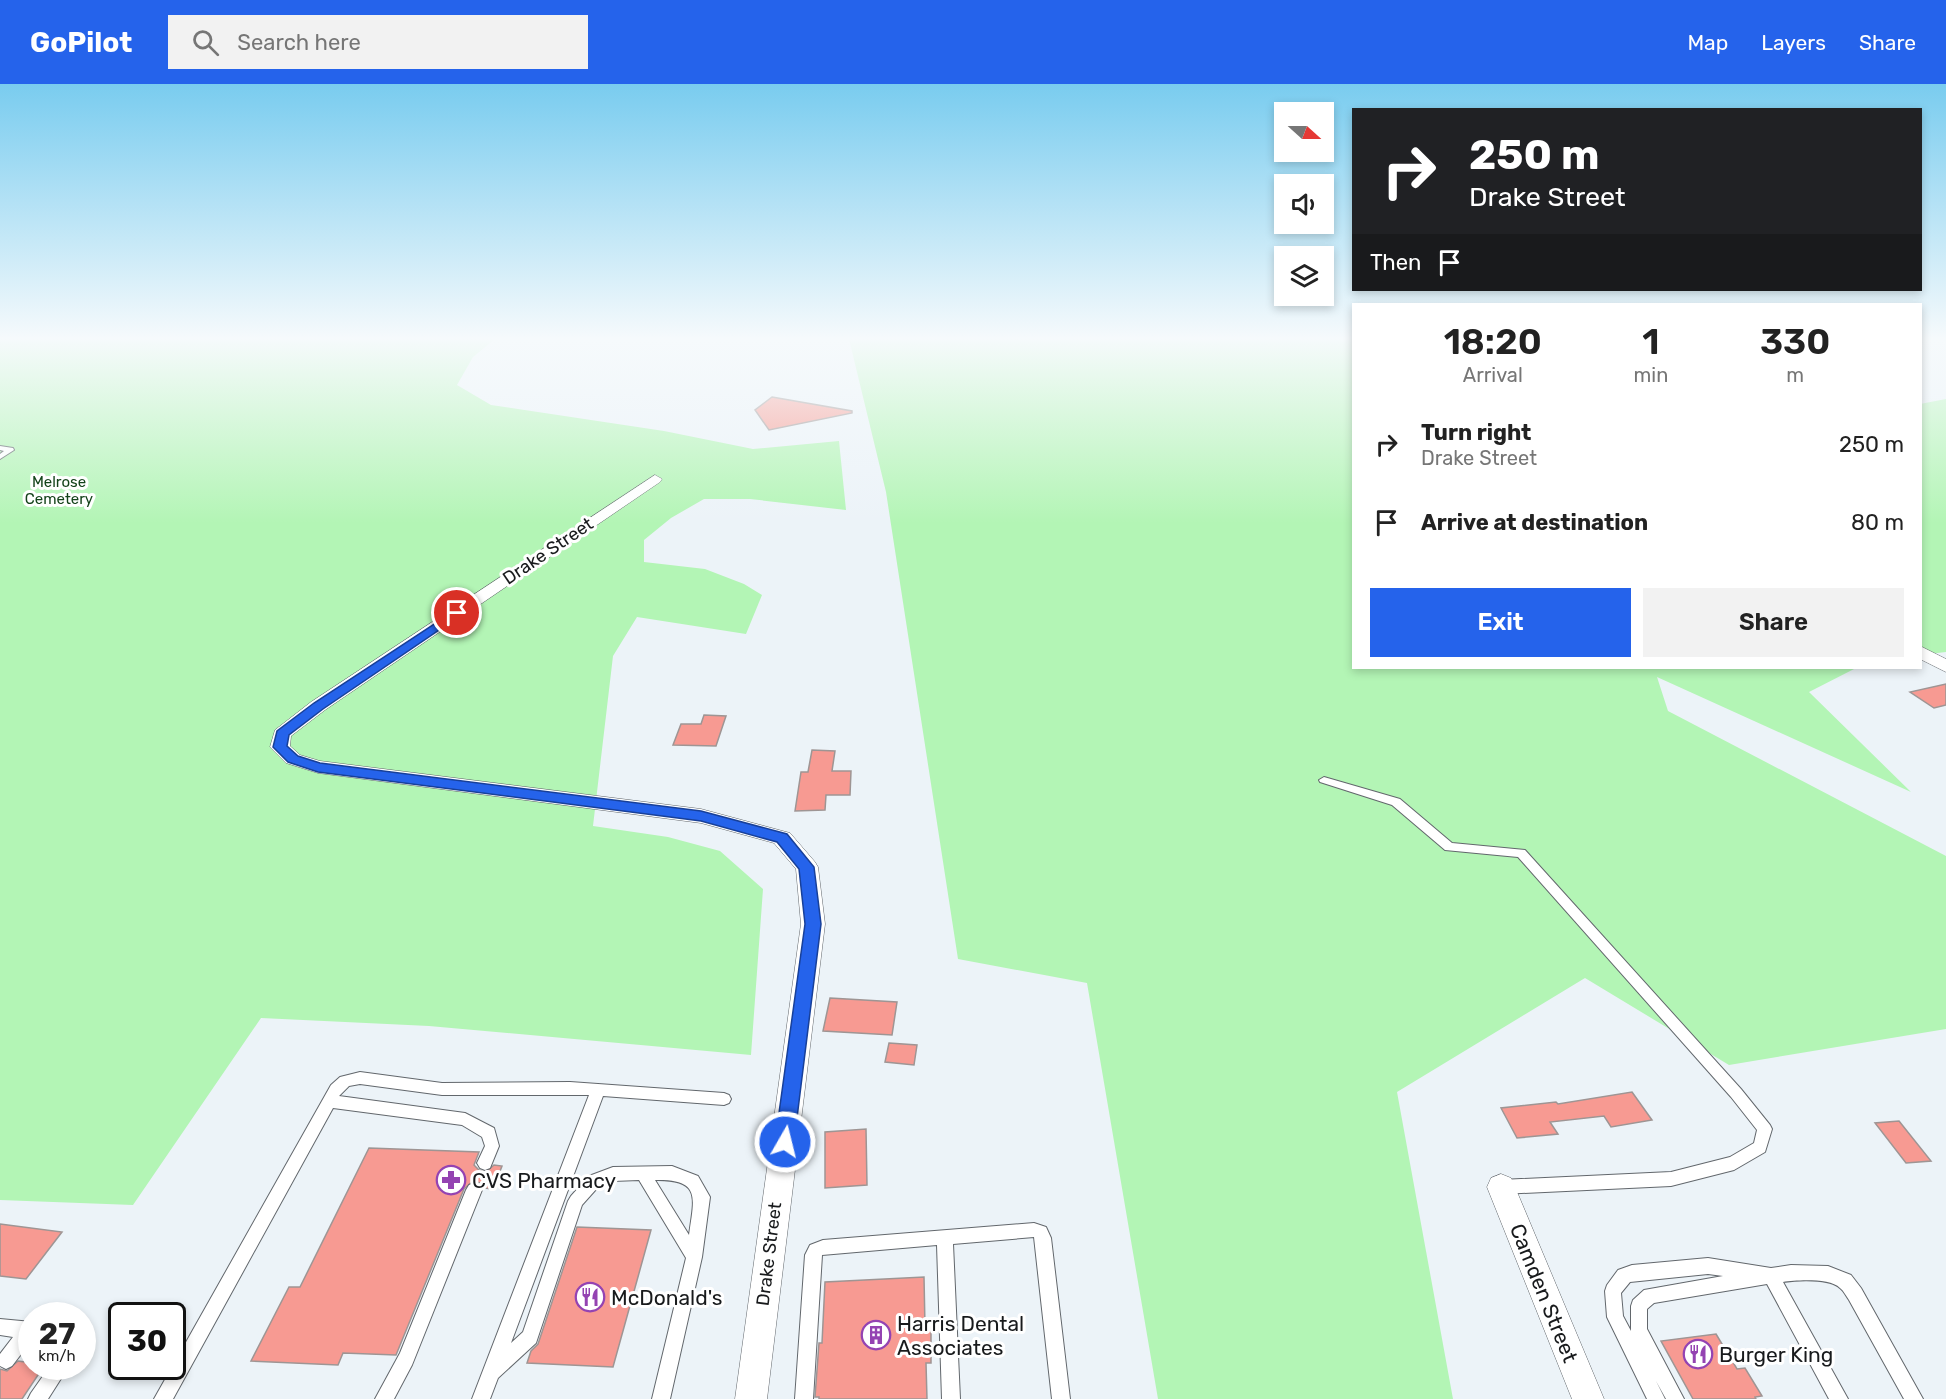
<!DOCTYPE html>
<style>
body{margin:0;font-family:Rubik,sans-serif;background:#f2f2f2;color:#222;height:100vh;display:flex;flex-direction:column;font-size:22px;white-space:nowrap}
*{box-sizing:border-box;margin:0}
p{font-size:20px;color:#767676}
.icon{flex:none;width:33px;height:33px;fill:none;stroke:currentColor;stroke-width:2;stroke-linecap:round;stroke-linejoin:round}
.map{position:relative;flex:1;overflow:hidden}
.details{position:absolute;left:1352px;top:219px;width:570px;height:366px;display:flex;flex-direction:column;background:#fff;border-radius:0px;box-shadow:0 3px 9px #0003}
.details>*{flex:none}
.banner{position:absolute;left:1352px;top:24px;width:570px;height:183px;border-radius:0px;box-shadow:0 3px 9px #0003;background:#202124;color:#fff;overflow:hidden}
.needle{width:39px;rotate:111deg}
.buttons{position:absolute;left:1274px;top:18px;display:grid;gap:12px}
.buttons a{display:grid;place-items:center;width:60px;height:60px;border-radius:0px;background:#fff;box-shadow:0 3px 9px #0003;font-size:30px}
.speed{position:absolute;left:18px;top:1218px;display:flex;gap:12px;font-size:30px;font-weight:700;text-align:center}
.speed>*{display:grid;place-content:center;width:78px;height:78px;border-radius:50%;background:#fff;box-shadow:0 3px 9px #0003;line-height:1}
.speed small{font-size:15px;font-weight:400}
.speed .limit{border:3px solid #111;border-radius:9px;background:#fff;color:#111}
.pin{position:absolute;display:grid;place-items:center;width:51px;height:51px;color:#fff;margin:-26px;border:3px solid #fff;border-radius:50%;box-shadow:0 2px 6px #0007}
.me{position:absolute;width:66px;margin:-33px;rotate:8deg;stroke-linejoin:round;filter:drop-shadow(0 0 4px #0008)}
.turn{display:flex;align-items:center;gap:21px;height:126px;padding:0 18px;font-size:27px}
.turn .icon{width:78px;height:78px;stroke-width:2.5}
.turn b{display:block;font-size:42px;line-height:51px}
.then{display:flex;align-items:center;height:57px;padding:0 18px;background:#0003;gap:12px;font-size:22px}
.eta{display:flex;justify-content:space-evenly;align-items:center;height:102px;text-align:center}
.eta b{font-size:36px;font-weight:600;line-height:42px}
.action{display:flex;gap:12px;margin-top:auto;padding:12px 18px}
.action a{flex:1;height:69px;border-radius:0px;background:#2563eb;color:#fff;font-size:24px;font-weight:600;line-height:69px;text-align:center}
.action a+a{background:#f2f2f2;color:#222}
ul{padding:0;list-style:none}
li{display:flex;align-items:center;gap:18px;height:78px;padding:0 18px}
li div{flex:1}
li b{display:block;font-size:22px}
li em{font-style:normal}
header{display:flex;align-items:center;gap:36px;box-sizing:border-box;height:84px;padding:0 30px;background:#2563eb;color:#fff}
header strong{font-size:28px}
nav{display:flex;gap:33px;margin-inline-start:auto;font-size:21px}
.search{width:420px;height:54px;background:#f2f2f2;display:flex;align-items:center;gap:15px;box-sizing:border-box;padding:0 21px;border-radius:0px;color:#767676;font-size:22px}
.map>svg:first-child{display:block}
.green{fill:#b3f5b5}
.building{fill:#f79a92;stroke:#9e9594;stroke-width:1.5}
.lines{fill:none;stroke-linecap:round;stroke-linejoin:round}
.service-casing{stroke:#62676c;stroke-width:2}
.minor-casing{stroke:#62676c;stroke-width:1}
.service{fill:#fff;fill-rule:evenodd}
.minor{fill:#fff;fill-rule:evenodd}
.route{fill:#2563eb;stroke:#184099;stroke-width:1.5}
.labels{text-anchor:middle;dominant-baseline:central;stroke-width:6;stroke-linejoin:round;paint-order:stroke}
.far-park-label{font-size:15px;fill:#14431a;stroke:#fff}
.street-label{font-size:18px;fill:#181a1c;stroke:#fff}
.near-poi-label{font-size:21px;fill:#181a1c;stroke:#fff;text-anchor:start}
.near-street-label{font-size:21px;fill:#181a1c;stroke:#fff}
</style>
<header>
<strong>GoPilot</strong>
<div class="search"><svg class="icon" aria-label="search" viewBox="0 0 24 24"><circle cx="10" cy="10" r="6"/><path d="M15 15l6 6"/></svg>Search here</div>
<nav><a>Map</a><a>Layers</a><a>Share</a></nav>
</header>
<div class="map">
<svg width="1946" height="1315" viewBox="0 0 1946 1315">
<rect width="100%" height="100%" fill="#ecf3f8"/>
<path class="green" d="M 0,255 L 495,255 L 473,273 L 457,301 L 491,321 L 664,347 L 753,365 L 839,357 L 846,426 L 750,415 L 704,415 L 671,434 L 644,456 L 644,478 L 705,485 L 744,500 L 762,511 L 746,550 L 637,533 L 613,572 L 593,742 L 668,753 L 720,767 L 763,805 L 751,971 L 429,942 L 261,934 L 133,1121 L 0,1116 Z
M 849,255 L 1353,255 L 1353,584 L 1856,584 L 1809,608 L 1911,708 L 1657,593 L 1668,627 L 1946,772 L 1946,945 L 1729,981 L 1585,894 L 1397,1008 L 1453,1315 L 1158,1315 L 1087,899 L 958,875 L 886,408 Z
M 1946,315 L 1946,568 L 1920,571 L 1920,320 Z"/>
<path class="building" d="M 772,313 L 852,327 L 852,329 L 769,346 L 755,326 Z
M 1946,600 L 1946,621 L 1934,624 L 1910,608 Z
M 704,631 L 726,632 L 716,662 L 673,661 L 681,640 L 701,640 Z
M 812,666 L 835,667 L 832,687 L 851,687 L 850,711 L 826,711 L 825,726 L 795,727 L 801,688 L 808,688 Z
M 830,914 L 897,918 L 892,951 L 823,947 Z
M 889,959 L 917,961 L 914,981 L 885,978 Z
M 1632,1008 L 1652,1036 L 1611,1043 L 1604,1032 L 1550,1038 L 1558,1050 L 1517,1054 L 1501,1024 L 1556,1018 L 1558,1020 Z
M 1899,1037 L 1931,1077 L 1906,1079 L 1875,1039 Z
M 866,1045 L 867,1101 L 825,1104 L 825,1048 Z
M 369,1064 L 479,1068 L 474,1081 L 479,1086 L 486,1088 L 494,1081 L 502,1082 L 493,1105 L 484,1104 L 480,1099 L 473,1097 L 464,1105 L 396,1271 L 343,1269 L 338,1281 L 251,1277 L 289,1203 L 300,1203 Z
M 0,1140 L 62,1148 L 26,1195 L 0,1192 Z
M 577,1143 L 651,1146 L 613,1283 L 527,1279 L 531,1267 L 538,1260 Z
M 924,1193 L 925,1243 L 931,1243 L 931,1279 L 926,1279 L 927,1315 L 819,1315 L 819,1313 L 815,1313 L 819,1259 L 822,1259 L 825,1198 Z
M 1716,1250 L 1737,1285 L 1745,1284 L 1762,1312 L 1755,1313 L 1756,1315 L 1693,1315 L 1661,1257 Z
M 18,1277 L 32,1279 L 32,1282 L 44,1282 L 22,1315 L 0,1315 L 0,1285 L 7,1287 Z"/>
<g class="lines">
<g class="service-casing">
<path id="service" d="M 0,362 L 13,364 L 14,366 L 0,375 L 0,370 L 4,367 L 0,366 Z
M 1324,693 L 1400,715 L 1452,759 L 1525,766 L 1741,1005 L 1770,1041 L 1772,1045 L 1765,1068 L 1734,1086 L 1671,1102 L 1501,1110 L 1496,1108 L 1493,1103 L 1496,1098 L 1501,1096 L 1671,1088 L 1730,1073 L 1754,1059 L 1757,1046 L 1731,1013 L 1518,773 L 1445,766 L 1392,721 L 1320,698 L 1319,696 Z
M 360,988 L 442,999 L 570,998 L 724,1009 L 729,1011 L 731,1015 L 729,1019 L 724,1021 L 603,1012 L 511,1259 L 523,1248 L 568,1117 L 571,1112 L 589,1092 L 613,1083 L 672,1082 L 698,1092 L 710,1113 L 702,1173 L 670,1315 L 652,1315 L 686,1174 L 639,1096 L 613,1097 L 599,1102 L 582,1121 L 536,1259 L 498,1294 L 490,1315 L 472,1315 L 589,1011 L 442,1011 L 360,1000 L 349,1002 L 339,1012 L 465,1029 L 494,1044 L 499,1062 L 490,1084 L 485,1086 L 480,1084 L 477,1079 L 485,1062 L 482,1053 L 462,1041 L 333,1024 L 173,1315 L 154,1315 L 331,1001 L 340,993 ZM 655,1096 C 702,1095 694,1114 689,1151 Z
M 474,1099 L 479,1101 L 482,1106 L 412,1281 L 394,1315 L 375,1315 L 400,1269 L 466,1106 L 469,1101 Z
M 1034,1139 L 1046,1143 L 1051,1154 L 1070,1315 L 1052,1315 L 1034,1153 L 953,1160 L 960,1315 L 942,1315 L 937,1161 L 822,1171 L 813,1315 L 795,1315 L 805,1171 L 810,1161 L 823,1156 Z
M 1708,1174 L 1771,1184 L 1791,1181 L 1828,1182 L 1851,1191 L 1861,1204 L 1923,1315 L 1904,1315 L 1849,1216 C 1846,1212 1844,1207 1840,1204 C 1830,1194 1797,1196 1783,1198 L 1848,1315 L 1829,1315 L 1767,1200 L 1654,1219 L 1647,1225 L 1647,1245 L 1684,1315 L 1666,1315 L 1656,1297 L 1665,1315 L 1647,1315 L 1607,1233 L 1605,1207 L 1607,1201 L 1618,1186 L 1632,1181 ZM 1708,1190 L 1723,1192 L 1644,1206 L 1633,1216 L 1631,1222 L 1631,1247 L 1623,1232 L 1621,1209 L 1630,1198 Z
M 0,1235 L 32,1238 L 32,1256 L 12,1282 L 6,1285 L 0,1282 L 0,1270 L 13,1253 L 0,1251 Z
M 50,1282 L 69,1282 L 48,1315 L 28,1315 L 31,1309 Z"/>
</g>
<g class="minor-casing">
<path id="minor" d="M 655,391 L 662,395 L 660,398 L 325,626 L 291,652 L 290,662 L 300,671 L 320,677 L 701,725 L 790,749 L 815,778 L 818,783 L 825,840 L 767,1315 L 735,1315 L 801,840 L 796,785 L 774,759 L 701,739 L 318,689 L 286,679 L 270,663 L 275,646 L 311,618 Z
M 1920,562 L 1946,575 L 1946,588 L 1920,575 Z
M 1501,1090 L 1511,1094 L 1515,1103 L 1604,1315 L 1572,1315 L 1487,1103 L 1491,1094 Z"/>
</g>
<use href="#service" class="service"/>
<use href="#minor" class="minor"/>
</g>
<linearGradient id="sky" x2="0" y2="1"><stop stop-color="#79ccef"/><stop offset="0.58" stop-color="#f6fafc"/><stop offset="1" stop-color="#f6fafc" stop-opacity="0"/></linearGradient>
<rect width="1946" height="439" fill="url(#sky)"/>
<path class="route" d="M 457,525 L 461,526 L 461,531 L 323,625 L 289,651 L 287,662 L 298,672 L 320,679 L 701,727 L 787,750 L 814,783 L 821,840 L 794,1058 L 791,1063 L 785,1066 L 778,1063 L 775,1058 L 805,840 L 799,785 L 777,758 L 701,737 L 318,688 L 288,678 L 273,663 L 277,647 L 314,619 Z"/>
<defs>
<g id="pharmacy-ring" transform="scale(1.5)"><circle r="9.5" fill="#fff" stroke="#9443b2" stroke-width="1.5"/><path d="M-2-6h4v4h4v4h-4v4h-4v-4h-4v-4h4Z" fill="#9443b2"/></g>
<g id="restaurant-ring" transform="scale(1.5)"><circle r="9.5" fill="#fff" stroke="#9443b2" stroke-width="1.5"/><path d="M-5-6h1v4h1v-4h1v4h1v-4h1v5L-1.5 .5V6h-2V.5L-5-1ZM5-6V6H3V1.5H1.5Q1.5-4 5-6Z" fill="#9443b2"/></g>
<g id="building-ring" transform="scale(1.5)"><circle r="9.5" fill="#fff" stroke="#9443b2" stroke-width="1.5"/><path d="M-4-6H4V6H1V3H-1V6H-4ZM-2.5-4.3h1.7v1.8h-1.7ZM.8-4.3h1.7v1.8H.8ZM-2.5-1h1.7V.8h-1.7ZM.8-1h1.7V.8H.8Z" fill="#9443b2"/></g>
</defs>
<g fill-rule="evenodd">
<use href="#pharmacy-ring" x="451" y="1096"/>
<use href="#restaurant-ring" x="590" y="1213"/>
<use href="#building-ring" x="876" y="1251"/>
<use href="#restaurant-ring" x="1698" y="1270"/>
</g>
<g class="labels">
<g class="far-park-label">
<text x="59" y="398">Melrose<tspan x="59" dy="17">Cemetery</tspan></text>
</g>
<g class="street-label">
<text transform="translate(548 467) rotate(-34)">Drake Street</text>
<text transform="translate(769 1170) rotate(-83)">Drake Street</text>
</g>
<g class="near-poi-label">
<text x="472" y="1096">CVS Pharmacy</text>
<text x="611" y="1213">McDonald's</text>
<text x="897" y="1239">Harris Dental<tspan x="897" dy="24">Associates</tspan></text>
<text x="1719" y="1270">Burger King</text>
</g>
<g class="near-street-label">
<text transform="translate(1544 1209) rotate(68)">Camden Street</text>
</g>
</g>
</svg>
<div class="buttons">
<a><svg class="needle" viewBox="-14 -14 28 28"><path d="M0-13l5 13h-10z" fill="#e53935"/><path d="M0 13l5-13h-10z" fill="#767676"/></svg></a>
<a><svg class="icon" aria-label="sound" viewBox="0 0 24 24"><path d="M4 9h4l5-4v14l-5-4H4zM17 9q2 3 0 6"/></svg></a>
<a><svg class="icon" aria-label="layers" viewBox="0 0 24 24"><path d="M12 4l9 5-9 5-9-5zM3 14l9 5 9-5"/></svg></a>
</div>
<div class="speed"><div>27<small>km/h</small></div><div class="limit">30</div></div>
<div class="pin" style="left:457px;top:529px;background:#d93025"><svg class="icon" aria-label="arrive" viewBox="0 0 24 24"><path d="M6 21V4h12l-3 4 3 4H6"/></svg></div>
<svg class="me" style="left:785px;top:1058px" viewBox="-20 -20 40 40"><circle r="17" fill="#2563eb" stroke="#fff" stroke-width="3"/><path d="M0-11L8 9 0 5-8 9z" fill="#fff"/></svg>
<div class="banner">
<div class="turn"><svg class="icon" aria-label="right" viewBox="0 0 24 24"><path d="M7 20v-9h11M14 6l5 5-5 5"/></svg><div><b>250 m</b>Drake Street</div></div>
<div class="then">Then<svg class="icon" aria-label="arrive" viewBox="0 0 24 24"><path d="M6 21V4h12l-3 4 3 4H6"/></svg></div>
</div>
<section class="details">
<div class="eta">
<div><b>18:20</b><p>Arrival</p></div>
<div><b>1</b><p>min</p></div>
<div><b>330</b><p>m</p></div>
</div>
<ul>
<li><svg class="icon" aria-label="right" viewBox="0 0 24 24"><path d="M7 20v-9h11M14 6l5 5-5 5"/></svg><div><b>Turn right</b><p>Drake Street</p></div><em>250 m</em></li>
<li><svg class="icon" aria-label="arrive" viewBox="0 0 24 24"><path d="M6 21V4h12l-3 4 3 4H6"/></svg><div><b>Arrive at destination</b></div><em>80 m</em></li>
</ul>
<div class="action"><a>Exit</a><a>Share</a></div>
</section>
</div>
